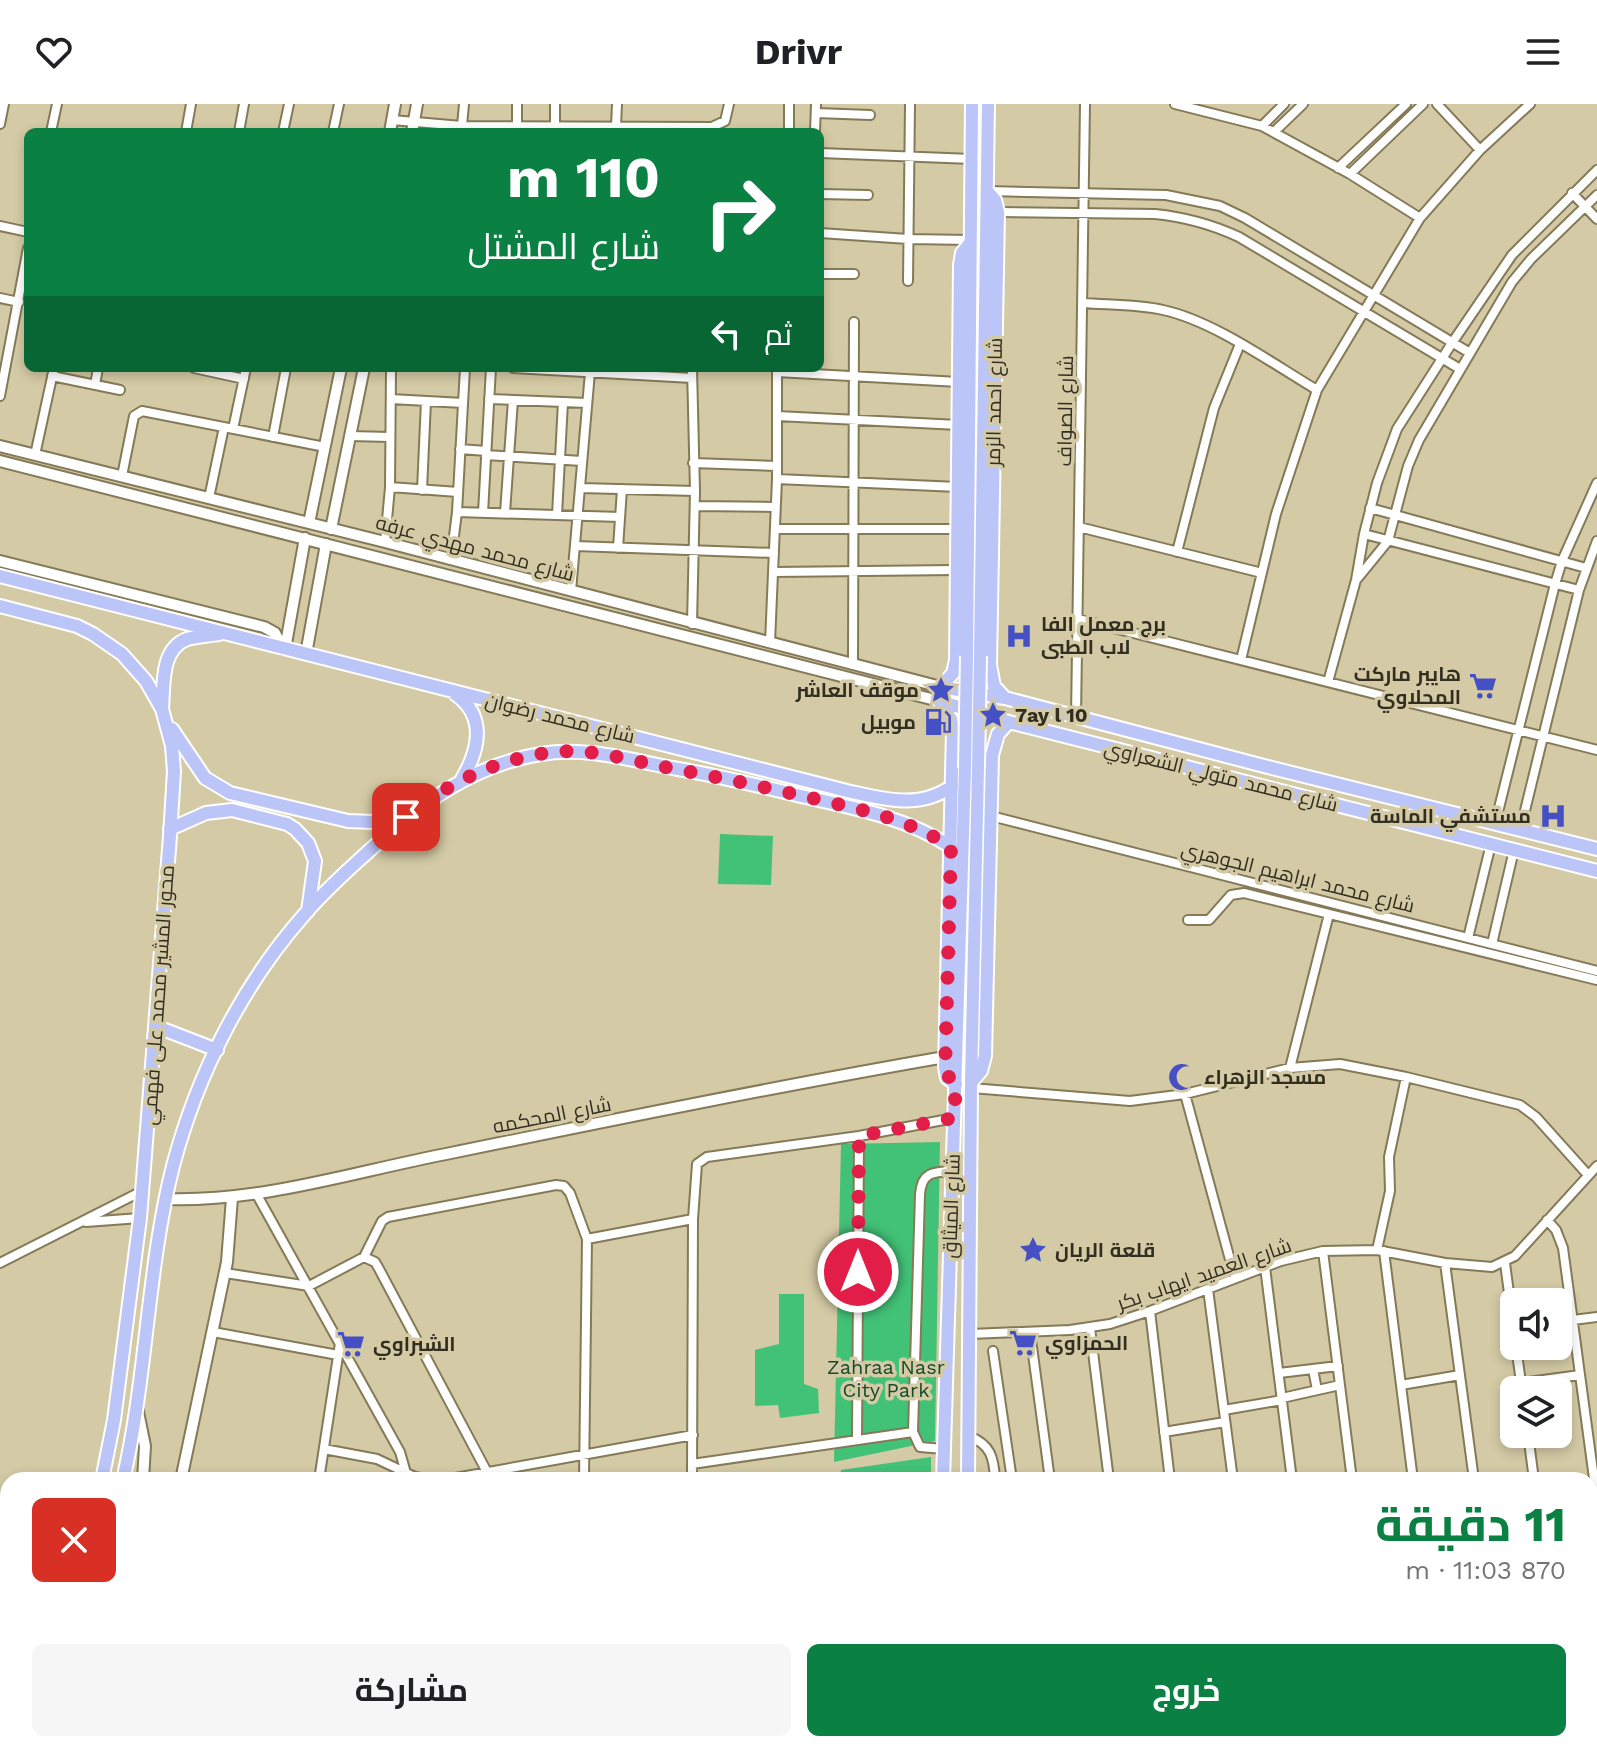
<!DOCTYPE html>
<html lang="ar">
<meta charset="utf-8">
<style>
body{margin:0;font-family:"Work Sans",Cairo,sans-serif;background:#f6f6f6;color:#202124;direction:rtl;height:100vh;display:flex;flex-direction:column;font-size:30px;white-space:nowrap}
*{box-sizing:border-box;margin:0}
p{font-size:26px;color:#757577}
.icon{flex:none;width:44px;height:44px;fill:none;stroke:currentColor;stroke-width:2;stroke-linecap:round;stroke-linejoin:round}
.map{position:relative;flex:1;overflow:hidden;direction:ltr}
.side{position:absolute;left:0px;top:1368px;width:1598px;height:280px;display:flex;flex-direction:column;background:#fff;border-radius:24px 24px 0 0;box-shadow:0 4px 12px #0003;direction:rtl}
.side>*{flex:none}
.hud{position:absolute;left:24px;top:24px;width:800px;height:244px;border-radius:12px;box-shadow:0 4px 12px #0003;direction:rtl;background:#0b8043;color:#fff;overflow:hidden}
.controls{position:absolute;left:1500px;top:1184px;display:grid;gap:16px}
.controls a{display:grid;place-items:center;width:72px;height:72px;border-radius:12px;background:#fff;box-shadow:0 4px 12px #0003;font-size:40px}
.pin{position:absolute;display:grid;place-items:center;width:68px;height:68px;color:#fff;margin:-34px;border-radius:16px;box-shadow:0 4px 12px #0006}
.me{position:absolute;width:88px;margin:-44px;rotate:0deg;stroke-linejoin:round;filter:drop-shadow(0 0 6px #0008)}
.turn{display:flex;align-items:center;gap:28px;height:168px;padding:0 32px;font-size:36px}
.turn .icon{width:104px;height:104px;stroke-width:2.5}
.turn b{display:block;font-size:56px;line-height:68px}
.then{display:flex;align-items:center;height:76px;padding:0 32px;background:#0003;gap:16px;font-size:30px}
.round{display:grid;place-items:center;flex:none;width:84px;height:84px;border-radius:12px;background:#f6f6f6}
.headline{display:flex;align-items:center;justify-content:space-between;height:136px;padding:0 32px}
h1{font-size:48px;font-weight:700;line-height:60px;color:#0b8043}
.cta{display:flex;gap:16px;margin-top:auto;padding:16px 32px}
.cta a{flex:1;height:92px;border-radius:12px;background:#0b8043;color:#fff;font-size:32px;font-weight:700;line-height:92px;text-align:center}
.cta a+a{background:#f6f6f6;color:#202124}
header{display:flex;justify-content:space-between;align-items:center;height:104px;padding:0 32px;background:#fff;font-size:36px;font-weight:700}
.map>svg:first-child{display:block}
.green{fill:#42c277}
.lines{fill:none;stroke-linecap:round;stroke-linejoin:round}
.minor-casing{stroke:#847a58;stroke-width:12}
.tertiary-casing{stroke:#847a58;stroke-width:14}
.primary-casing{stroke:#fff;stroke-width:16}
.minor{stroke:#fff;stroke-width:8}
.tertiary{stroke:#fff;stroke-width:10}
.primary{stroke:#bbc5f7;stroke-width:12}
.primary-bridge-casing{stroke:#fff;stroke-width:16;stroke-linecap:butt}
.primary-bridge{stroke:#bbc5f7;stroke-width:12}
.route{stroke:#e11d48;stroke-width:14;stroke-dasharray:0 25.2}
.labels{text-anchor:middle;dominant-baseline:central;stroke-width:7;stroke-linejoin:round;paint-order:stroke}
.street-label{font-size:20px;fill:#322e20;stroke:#d4caa5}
.poi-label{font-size:20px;font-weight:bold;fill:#322e20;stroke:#d4caa5;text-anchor:start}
.park-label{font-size:20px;fill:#164a2b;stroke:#d4caa5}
</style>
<header><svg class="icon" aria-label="menu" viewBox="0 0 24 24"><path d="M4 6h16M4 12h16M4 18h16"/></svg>Drivr<svg class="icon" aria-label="heart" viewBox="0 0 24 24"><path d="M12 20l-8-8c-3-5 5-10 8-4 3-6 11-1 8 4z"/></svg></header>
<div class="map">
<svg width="1597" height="1648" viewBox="0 0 1597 1648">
<rect width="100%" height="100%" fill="#d4caa5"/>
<path class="green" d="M 720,730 L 773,732 L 771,781 L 718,780 Z
M 940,1038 L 935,1337 L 834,1358 L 841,1040 Z
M 779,1190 L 804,1190 L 804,1280 L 818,1285 L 819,1309 L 780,1314 L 778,1301 L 755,1302 L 755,1246 L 779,1240 Z
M 931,1353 L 931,1376 L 840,1376 L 841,1366 Z
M 813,1640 L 929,1640 L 929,1648 L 813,1648 Z"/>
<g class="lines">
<g class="minor-casing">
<path id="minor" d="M 1175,0 L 1262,22 L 1350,70 L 1420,114
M 1437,0 L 1480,46
M 816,9 L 870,11
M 392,16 L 462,22 L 712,23 L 725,17 L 729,0
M 0,20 L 4,0
M 517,21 L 517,0
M 462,22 L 464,0
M 555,22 L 555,0
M 616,22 L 617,0
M 1262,22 L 1284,0
M 51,28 L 57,0
M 186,28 L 191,0
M 239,28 L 244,0
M 283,28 L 289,0
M 333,28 L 339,0
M 789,28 L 789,0
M 815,28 L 816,0
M 1274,28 L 1303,0
M 820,49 L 972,55
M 1338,64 L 1406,0
M 1350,70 L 1423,0
M 988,87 L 1166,91 L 1220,102 L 1245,114 L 1470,249
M 1572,89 L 1597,115
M 820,90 L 868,91
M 998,108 L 1155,110 C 1185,113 1211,120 1239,133 L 1460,265
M 0,122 L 28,128
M 820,129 L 908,135 L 970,136
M 820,170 L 854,170
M 908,177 L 910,0
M 0,194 L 19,198
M 1083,199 C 1109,201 1137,200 1163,206 C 1214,217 1273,260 1317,286
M 194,264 L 244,275
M 513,264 L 692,274
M 692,264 L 695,387 L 692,520
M 777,268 L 959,278
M 52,272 L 120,286
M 95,281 L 98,264
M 0,292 L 28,144
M 391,295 L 463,299
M 489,295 L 587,299
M 777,312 L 959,321
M 233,325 L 246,264
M 350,332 L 390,333
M 273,333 L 286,264
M 460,345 L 486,347
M 35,351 L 54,264
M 486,351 L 582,357
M 693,359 L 776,362
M 122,372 L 134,312 L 142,307 L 325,343
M 777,375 L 958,383
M 390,383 L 458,388
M 580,384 L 695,387
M 422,386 L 426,297
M 209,394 L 224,323
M 695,402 L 775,403
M 1370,404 L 1586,464
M 457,408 L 620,413
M 483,409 L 491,264
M 505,409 L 513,296
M 557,411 L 563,298
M 1079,423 L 1262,469
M 775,425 L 956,425
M 1364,430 L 1579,486
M 385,438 L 390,383 L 391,264
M 575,442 L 774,449
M 618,444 L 622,385
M 1177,448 L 1214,304 L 1240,240
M 451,456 L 457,408 L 465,264
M 774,468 L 956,466
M 1357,475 L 1388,437 L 1408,362 L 1419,336 L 1512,178 L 1531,155 L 1597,91
M 571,487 L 590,268
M 1078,515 L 1597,646
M 770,539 L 777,375 L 777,264
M 1241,556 L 1276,410 L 1317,286 L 1420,114 L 1480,46 L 1530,0
M 853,561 L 854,218
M 1328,578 L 1356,476 L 1364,430 L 1377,379 L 1397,325 L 1452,239 L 1512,151 L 1597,66
M 1076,614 L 1085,0
M 991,712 L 1597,867
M 1495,720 L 1555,480 L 1562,457 L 1597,379
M 1520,727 L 1579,486 L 1597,437
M 1188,816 L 1209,816 L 1231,791 L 1244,789 L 1597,876
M 1468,834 L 1491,740
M 1492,840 L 1514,746
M 1290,964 L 1329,810
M 971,984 L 1130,997 L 1185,990 L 1290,964 L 1340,960 L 1406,973 L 1520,1001 L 1536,1013 L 1588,1071
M 1185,990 L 1235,1174
M 257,1091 L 400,1348 L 408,1376
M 1547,1116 L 1556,1126 L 1563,1144 L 1597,1397
M 86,1118 L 140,1114
M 587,1135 L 693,1115
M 1377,1146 L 1390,1087 L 1389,1053 L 1406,973
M 1323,1147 L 1352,1376
M 1384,1147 L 1413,1376
M 364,1153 L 375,1158 L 378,1163 L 487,1368
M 0,1159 L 142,1087
M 1445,1159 L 1474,1376
M 1505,1159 L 1514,1227
M 1265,1163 L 1292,1376
M 225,1169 L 309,1182 L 364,1153 L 382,1117 L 388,1113 L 556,1081 L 564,1082 L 570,1089 L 587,1135 L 584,1376
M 1208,1185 L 1233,1376
M 1150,1207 L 1170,1376
M 1573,1216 L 1597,1213
M 1090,1224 L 1109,1376
M 213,1228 L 338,1251
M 1030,1228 L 1050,1376
M 970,1230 L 1070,1226 L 1110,1220 L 1150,1207 L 1281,1157 L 1323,1147 L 1377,1146 L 1445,1159 L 1492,1163 L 1515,1152 L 1597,1062
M 1516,1242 L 1522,1286
M 993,1247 L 1012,1376
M 1313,1265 L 1317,1286
M 1279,1269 L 1338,1262
M 1521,1279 L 1580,1271
M 1401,1281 L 1460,1271
M 1282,1294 L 1340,1281
M 1224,1306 L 1282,1296
M 1164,1328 L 1225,1318
M 1528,1330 L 1534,1376
M 968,1332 C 991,1340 994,1354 995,1376
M 857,1335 L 859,1032
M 324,1345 L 377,1355 L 415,1373 L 431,1376
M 944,1345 L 920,1343 L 913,1328 L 920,1090 C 922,1068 933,1068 953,1067
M 692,1360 L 913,1328
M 319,1376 L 340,1239
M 444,1376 L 693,1331
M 692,1376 L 693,1115 L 697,1060 L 707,1053 L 859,1032 L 954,1014
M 1590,1584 L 1597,1585
M 1578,1640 L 1589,1648
M 189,1648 L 196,1640
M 335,1648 L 338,1640
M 358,1648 L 362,1640
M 540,1648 L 547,1640
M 580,1648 L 580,1640
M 692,1648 L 692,1640
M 852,1648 L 852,1640
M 911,1648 L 911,1640
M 992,1648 L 992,1640
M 1252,1648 L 1252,1640
M 1349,1648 L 1363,1640
M 1471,1648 L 1482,1640"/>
</g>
<g class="tertiary-casing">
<path id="tertiary" d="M 390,28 L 395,0
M 412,28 L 417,0
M 0,342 L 385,438 L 941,583
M 0,357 L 939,597
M 309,419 L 341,264
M 331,425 L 364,264
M 0,457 L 264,523 L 275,529 L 283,545
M 285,545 L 305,434
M 306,550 L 326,440
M 166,1095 C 262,1098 353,1068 446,1050 C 612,1016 778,982 945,953
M 137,1303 L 145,1342 L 143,1376
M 181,1376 L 227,1158 L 232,1094
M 0,1639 L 8,1631
M 149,1640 L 155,1648
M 16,1648 L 25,1640
M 123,1648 L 125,1640"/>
</g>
<g class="primary-casing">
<path id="primary" d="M 987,87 L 995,96 L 998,108 L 990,561 L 994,582 L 1005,594
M 0,472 L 847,687 C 884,695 919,706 952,682
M 0,502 L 77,522 L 93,530 L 122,550 L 146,577 L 162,605 L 172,642 L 174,667 L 170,732 L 140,1114 L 114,1316 L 102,1376
M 967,552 L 972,0
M 980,552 L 988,0
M 941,583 L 1005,594 L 1264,662 L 1597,745
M 941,583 L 953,569 L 956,556 L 960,161 L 962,149 L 970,139
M 455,590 C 487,612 479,646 462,675
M 939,597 L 1009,618 L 1597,767
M 939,597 L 951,615 L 953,626 L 945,963 L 947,974 L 956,980
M 162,605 C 164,582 160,545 187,535 C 197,532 208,532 219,530
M 172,625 L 205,674 L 230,689 L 348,717 L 373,718 L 403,714
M 170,725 L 206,709 L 232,706 L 287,720 L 295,725 L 308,739 L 315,757 L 308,807
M 155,922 L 217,946
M 971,979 L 981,967 L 985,952 L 992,651 L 998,630 L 1009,618
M 123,1376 C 147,1273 147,1164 173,1062 C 197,971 242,881 304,811 C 324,787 347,767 370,746 C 420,700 472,661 541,650 C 587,642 633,657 678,665 C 720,672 760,682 801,692 C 854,704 905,713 951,743
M 943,1376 L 965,664
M 968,1376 L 971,979 L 978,664
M 0,1578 L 8,1567
M 0,1613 L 8,1603
M 939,1648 L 939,1640
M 963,1648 L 963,1640"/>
</g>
<use href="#minor" class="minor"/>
<use href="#tertiary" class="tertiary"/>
<use href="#primary" class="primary"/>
<g class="primary-bridge-casing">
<path id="primary-bridge" d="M 965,664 L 967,552
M 978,664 L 980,552"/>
</g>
<use href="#primary-bridge" class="primary-bridge"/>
</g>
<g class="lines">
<path class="route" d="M 406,713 C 449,678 499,654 555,648 C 591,644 629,656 664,663 C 712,672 760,682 807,693 C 858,705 907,714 951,743 L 945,969 L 956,980 L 954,1014 L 859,1032 L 858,1168"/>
</g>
<defs>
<g id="hospital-bare" transform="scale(2.16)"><path d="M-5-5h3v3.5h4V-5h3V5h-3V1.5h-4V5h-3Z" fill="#4650c5" stroke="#d4caa5" stroke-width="2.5" paint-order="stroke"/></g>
<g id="supermarket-bare" transform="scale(2.16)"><path d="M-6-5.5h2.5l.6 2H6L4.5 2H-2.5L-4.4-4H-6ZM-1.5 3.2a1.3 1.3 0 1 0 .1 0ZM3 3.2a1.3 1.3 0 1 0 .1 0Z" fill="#4650c5" stroke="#d4caa5" stroke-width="2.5" paint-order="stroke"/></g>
<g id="sight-bare" transform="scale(2.16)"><path d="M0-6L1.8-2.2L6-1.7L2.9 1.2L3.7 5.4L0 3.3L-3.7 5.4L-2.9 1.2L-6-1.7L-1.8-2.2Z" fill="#4650c5" stroke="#d4caa5" stroke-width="2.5" paint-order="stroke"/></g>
<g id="fuel-bare" transform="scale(2.16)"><path d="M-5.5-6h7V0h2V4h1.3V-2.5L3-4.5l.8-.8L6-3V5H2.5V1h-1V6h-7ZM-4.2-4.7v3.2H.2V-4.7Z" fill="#4650c5" stroke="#d4caa5" stroke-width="2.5" paint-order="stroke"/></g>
<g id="mosque-bare" transform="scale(2.16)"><path d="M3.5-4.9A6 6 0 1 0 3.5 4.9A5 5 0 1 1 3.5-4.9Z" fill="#4650c5" stroke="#d4caa5" stroke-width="2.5" paint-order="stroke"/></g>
</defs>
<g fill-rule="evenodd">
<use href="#hospital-bare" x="1019" y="532"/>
<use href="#supermarket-bare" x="1483" y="582"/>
<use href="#sight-bare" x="941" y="586"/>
<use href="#sight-bare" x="993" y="611"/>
<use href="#fuel-bare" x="938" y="618"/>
<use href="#hospital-bare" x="1553" y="712"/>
<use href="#mosque-bare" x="1182" y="973"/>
<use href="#sight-bare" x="1033" y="1146"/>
<use href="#supermarket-bare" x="1023" y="1239"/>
<use href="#supermarket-bare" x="351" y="1240"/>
</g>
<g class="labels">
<g class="street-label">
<text transform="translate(994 298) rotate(-89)">شارع احمد الزمر</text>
<text transform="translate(1065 307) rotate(-89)">شارع الصواف</text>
<text transform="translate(475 444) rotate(15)">شارع محمد مهدي عرفه</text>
<text transform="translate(560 614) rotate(14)">شارع محمد رضوان</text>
<text transform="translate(1221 672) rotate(14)">شارع محمد متولي الشعراوي</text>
<text transform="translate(1298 773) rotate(14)">شارع محمد ابراهيم الجوهري</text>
<text transform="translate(158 891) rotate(-86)">محور المشير محمد على فهمي</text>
<text transform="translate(552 1011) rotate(-11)">شارع المحكمه</text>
<text transform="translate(951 1102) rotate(-88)">شارع الميثاق</text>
<text transform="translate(1204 1170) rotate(-19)">شارع العميد ايهاب بكر</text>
</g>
<g class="poi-label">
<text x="1041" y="520">برج معمل الفا<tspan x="1041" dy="23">لاب الطبى</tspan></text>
<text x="1461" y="570" text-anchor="end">هايبر ماركت<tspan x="1461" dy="23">المحلاوي</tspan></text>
<text x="919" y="586" text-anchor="end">موقف العاشر</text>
<text x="1015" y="611">7ay l 10</text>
<text x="916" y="618" text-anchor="end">موبيل</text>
<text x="1531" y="712" text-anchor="end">مستشفي الماسة</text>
<text x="1204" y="973">مسجد الزهراء</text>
<text x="1055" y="1146">قلعة الريان</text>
<text x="1045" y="1239">الحمزاوي</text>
<text x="373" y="1240">الشبراوي</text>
</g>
<g class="park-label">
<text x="886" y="1263">Zahraa Nasr<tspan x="886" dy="23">City Park</tspan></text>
</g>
</g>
</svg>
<div class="controls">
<a><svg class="icon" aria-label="sound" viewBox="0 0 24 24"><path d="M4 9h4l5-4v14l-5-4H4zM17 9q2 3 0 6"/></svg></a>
<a><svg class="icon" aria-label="layers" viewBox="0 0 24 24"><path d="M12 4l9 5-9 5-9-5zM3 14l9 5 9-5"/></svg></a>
</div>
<div class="pin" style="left:406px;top:713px;background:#d93025"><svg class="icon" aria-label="arrive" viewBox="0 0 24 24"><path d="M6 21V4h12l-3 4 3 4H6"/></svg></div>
<svg class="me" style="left:858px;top:1168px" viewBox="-20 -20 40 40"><circle r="17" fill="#e11d48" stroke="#fff" stroke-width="3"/><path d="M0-11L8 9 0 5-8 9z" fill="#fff"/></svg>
<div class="hud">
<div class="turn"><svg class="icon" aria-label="right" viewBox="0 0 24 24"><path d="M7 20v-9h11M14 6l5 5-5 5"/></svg><div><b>110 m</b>شارع المشتل</div></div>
<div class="then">ثم<svg class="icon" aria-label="left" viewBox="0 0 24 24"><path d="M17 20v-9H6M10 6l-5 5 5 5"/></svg></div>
</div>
<section class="side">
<div class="headline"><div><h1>11 دقيقة</h1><p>870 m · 11:03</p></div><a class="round" style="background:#d93025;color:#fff"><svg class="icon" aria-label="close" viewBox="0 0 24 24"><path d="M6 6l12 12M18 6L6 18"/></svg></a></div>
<div class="cta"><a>خروج</a><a>مشاركة</a></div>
</section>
</div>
